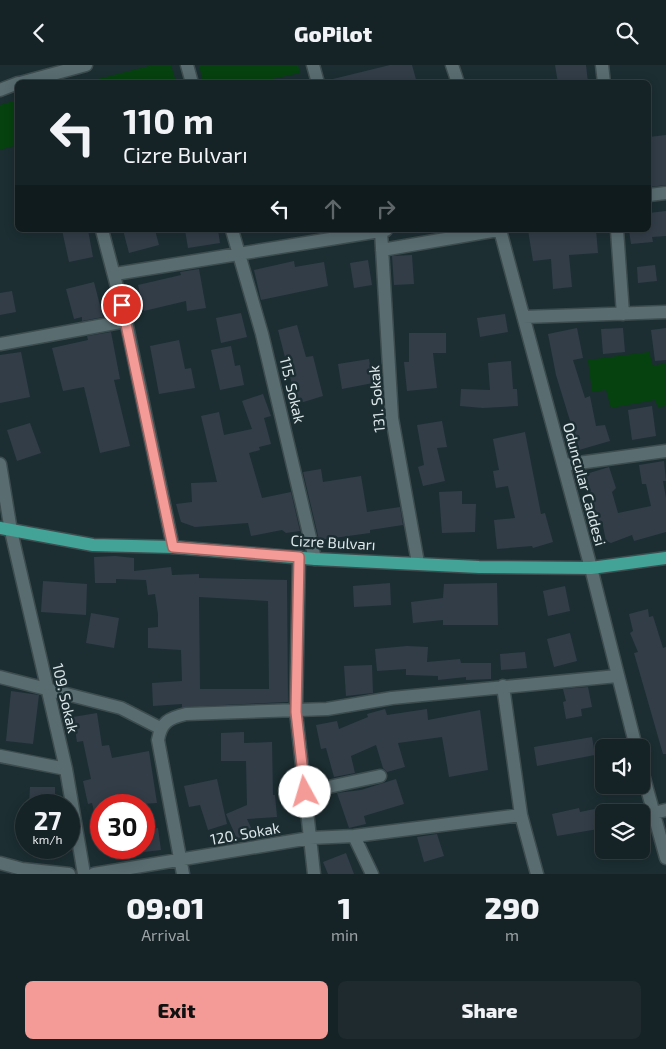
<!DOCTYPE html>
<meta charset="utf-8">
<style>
body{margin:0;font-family:"Exo 2",sans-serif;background:#1e2a2e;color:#f1f3f6;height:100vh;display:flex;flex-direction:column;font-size:19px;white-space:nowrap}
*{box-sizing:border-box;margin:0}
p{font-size:16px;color:#9da4a7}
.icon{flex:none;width:28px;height:28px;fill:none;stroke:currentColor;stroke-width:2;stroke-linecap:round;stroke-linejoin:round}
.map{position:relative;height:809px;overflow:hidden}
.sheet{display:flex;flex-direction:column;background:#152226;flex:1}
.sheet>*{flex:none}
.top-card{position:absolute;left:15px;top:15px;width:636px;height:152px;border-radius:8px;box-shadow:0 2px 12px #0003,0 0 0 1px #343f43;background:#152226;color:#f1f3f6;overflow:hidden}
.fabs{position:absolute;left:595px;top:674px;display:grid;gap:10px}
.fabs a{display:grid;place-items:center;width:55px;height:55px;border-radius:8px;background:#152226;box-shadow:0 2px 12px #0003,0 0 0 1px #343f43;font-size:25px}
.speed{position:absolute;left:15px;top:729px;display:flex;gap:10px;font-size:25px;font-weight:700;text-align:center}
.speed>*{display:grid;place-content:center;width:65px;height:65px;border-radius:50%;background:#152226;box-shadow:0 2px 12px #0003,0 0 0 1px #343f43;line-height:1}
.speed small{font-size:12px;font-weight:400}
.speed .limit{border:8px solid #d22;background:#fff;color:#111}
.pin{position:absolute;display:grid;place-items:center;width:42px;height:42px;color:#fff;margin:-21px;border:2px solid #fff;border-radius:50%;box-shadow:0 1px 5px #0007}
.me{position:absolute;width:55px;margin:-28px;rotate:354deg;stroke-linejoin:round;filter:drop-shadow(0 0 4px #0008)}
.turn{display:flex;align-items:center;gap:18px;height:105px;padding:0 25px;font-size:22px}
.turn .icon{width:65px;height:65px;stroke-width:2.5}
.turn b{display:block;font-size:35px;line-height:42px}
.lanes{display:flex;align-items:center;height:48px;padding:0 25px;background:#0003;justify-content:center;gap:25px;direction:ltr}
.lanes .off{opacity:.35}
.eta{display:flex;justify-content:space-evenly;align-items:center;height:85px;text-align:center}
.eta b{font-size:30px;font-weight:800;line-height:35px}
.button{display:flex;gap:10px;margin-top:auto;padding:10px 25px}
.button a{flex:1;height:58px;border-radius:8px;background:#f59b97;color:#111;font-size:20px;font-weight:800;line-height:58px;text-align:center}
.button a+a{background:#1e2a2e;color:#f1f3f6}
header{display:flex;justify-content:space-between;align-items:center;height:65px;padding:0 25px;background:#152226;font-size:22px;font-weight:800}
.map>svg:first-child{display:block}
.green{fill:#06420f}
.building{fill:#323d48;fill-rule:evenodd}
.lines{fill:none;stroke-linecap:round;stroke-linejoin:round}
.minor-casing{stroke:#3d4c4f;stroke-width:15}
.major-casing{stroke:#3d4c4f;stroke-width:15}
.minor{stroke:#596d71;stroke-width:12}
.major{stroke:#42a396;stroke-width:12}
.route-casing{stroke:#9f6562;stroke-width:12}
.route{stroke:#f59b97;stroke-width:9}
.labels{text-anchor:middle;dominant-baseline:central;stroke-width:5;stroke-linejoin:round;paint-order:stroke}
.street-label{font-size:15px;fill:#dce7ea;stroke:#1c2e32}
</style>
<header><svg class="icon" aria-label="back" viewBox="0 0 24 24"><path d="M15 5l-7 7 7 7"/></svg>GoPilot<svg class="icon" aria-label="search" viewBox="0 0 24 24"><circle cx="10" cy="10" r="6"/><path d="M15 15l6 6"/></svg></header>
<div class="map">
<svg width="666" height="809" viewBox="0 0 666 809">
<rect width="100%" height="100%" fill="#1c2e32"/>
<path class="green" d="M 153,0 L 171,0 L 176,17 L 86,17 Z
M 199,0 L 298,0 L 300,8 L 258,17 L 203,17 Z
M 17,35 L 17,80 L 0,85 L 0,40 Z
M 649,287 L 653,301 L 666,298 L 666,341 L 658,342 L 655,335 L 611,343 L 606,325 L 592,327 L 588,295 Z"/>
<path class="building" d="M 390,0 L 412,0 L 417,18 L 334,18 L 333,14 Z
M 555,0 L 586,0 L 588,18 L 558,18 Z
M 666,70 L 666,120 L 649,122 L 649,72 Z
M 666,146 L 666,171 L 652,172 L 653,177 L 631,179 L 629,165 L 649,165 L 649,148 Z
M 62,165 L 88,165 L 93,192 L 69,197 Z
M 123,165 L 155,165 L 159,180 L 129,188 Z
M 185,165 L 218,165 L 220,178 L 188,183 Z
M 528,165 L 596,165 L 598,188 L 569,190 L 572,222 L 553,224 L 551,194 L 533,196 Z
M 412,190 L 414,219 L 394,220 L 392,191 Z
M 368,195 L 372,220 L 354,223 L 350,198 Z
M 294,196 L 295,202 L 324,197 L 328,221 L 261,235 L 254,205 Z
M 655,200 L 657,216 L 638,218 L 637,202 Z
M 199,204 L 206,243 L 187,246 L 186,236 L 144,246 L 138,220 L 181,210 L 180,207 Z
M 94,217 L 103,252 L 82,256 L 82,252 L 74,254 L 66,224 Z
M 12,226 L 16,247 L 0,250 L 0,228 Z
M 241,248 L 247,272 L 221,278 L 216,253 Z
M 505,249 L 508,267 L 480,272 L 477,253 Z
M 297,260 L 306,292 L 313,291 L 323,331 L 297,339 L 278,265 Z
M 577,263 L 583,293 L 573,295 L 585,333 L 590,331 L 596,361 L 605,360 L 610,376 L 579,385 L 556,310 L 548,269 Z
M 623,263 L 625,287 L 603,289 L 601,264 Z
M 666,263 L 666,295 L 655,296 L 651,265 Z
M 111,267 L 120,314 L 114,315 L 130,381 L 100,388 L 84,322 L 63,326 L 52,283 L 88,275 L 87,271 Z
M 409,268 L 446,268 L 446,288 L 433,288 L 437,323 L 407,326 L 404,297 L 409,297 Z
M 179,275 L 185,304 L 191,303 L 195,323 L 159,329 L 150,281 Z
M 231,281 L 235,301 L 240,300 L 244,320 L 220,325 L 211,285 Z
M 21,287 L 30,332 L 0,338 L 0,290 Z
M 369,294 L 373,318 L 342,324 L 338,299 Z
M 511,296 L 513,324 L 517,324 L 518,341 L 483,343 L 460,341 L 461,324 L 490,325 L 488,298 Z
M 263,329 L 271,351 L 264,353 L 271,379 L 259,382 L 260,385 L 249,388 L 262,433 L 291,427 L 300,466 L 286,468 L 282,465 L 251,471 L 248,458 L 195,462 L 181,457 L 176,439 L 192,437 L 191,418 L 217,417 L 201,351 L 219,347 L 224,370 L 252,364 L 242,336 Z
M 652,341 L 656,371 L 632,375 L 628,345 Z
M 442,356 L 447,382 L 437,383 L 445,416 L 423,421 L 418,402 L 424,400 L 417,360 Z
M 30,358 L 41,388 L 17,396 L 7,365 Z
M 525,367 L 541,449 L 545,448 L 553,477 L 533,483 L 532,481 L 497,484 L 494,455 L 515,453 L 508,421 L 496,423 L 493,406 L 499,405 L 493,374 Z
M 664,396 L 666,416 L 663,416 L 666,433 L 666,467 L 634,476 L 632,470 L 611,478 L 606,476 L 602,456 L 599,457 L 583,410 L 609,402 L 616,423 L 612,427 L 618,448 L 651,441 L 646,419 L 642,419 L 639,400 Z
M 321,404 L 323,417 L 361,411 L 367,447 L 400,442 L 403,460 L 370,465 L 370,468 L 319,475 L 303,407 Z
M 462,426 L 462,439 L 476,439 L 475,467 L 442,468 L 439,427 Z
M 115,491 L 134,493 L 134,506 L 171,502 L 172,510 L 199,509 L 199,513 L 287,515 L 288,637 L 182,642 L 182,639 L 153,641 L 152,618 L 182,616 L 181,585 L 148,583 L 148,563 L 158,562 L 158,549 L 155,529 L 148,530 L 146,515 L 116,514 L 116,518 L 95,518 L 94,492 ZM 199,532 L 268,536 L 269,624 L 200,624 Z
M 43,516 L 87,519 L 86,550 L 41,547 Z
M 390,518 L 391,540 L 354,542 L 353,521 Z
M 497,518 L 498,560 L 443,560 L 443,555 L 413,558 L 411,537 L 443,533 L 444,519 Z
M 565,521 L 570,546 L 548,551 L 543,526 Z
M 648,544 L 649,552 L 653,551 L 663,583 L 666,582 L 666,689 L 663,689 L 634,588 L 638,587 L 630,568 L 633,566 L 629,549 Z
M 91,548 L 119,553 L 114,583 L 86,578 Z
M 570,568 L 577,596 L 554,602 L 547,574 Z
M 407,581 L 428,582 L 427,597 L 460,594 L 461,598 L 491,598 L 491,614 L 466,615 L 466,612 L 438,615 L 438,611 L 406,610 L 406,604 L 377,606 L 375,584 Z
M 525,587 L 527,603 L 501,605 L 500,589 Z
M 372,600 L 373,628 L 346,631 L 344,601 Z
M 588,622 L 592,642 L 581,644 L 582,651 L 566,654 L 563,637 L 566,636 L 563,624 Z
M 11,626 L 39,630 L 33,679 L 6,676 Z
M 385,644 L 387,650 L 427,644 L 428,655 L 480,645 L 488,705 L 449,712 L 442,672 L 398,678 L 405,702 L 387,707 L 383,703 L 376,680 L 351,691 L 355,708 L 334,712 L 326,683 L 321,684 L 316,660 L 337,656 L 339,664 L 368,652 L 367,649 Z
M 97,648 L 102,681 L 109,680 L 112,693 L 149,686 L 157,738 L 124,740 L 123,731 L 101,736 L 101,758 L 97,758 L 92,738 L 88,739 L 83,716 L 91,714 L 83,676 L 77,677 L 73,652 Z
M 244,667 L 244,678 L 272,677 L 273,730 L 275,730 L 277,752 L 247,754 L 253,767 L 237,774 L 226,749 L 247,740 L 246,696 L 221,696 L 221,668 Z
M 592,672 L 595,690 L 537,701 L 534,682 Z
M 217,714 L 227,759 L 208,765 L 200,740 L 189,742 L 184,721 Z
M 396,714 L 404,739 L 364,751 L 366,759 L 349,763 L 337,728 L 361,725 Z
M 30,722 L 55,722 L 55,740 L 29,740 Z
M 604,742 L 604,763 L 557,771 L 552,749 L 579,743 L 580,747 Z
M 158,763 L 161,785 L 144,787 L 144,765 Z
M 437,769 L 444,791 L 424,797 L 417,772 Z
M 346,788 L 354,809 L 328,809 L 323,797 Z"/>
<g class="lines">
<g class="minor-casing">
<path id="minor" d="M 187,0 L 192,18
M 313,0 L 318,18
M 452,0 L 458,18
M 602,0 L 604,18
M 20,18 L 86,0
M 0,25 L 18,18
M 649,130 L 666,128
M 102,165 L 126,256 L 173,482
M 232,165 L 262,269 L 315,494
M 500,165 L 591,503 L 636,682
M 617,165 L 623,249
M 381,166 L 392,353 L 418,498
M 382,185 L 498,165
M 115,209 L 386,165
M 524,252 L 666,247
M 0,279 L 126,256
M 0,399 L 11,466 L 66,704 L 84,809
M 564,400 L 666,386
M 299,492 L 296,647 L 314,809
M 0,612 L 121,643 L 160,663
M 503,621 L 521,750 L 537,809
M 0,691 L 66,704
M 641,702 L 666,793
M 305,727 L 380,711
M 654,748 L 666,745
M 354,771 L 372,809
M 0,798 L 22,804 L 69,809
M 94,809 L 310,773 L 354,771 L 521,750
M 183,809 L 158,675 C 161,657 169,653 186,649 L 327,644 L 392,633 L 617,611"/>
</g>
<g class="major-casing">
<path id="major" d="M 0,463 L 93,480 L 173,482 L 315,494 L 479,502 L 591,503 L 666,493"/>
</g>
<use href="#minor" class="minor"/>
<use href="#major" class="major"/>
</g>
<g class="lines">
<g class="route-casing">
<path id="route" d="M 122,240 L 173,482 L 299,492 L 296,647 L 305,727"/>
</g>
<use href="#route" class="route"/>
</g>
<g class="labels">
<g class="street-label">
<text transform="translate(293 325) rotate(77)">115. Sokak</text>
<text transform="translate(376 334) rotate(-95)">131. Sokak</text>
<text transform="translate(585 419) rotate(75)">Oduncular Caddesi</text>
<text transform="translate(333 477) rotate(3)">Cizre Bulvarı</text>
<text transform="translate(66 633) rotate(77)">109. Sokak</text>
<text transform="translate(245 768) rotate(-10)">120. Sokak</text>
</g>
</g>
</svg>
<div class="fabs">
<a><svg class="icon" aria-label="sound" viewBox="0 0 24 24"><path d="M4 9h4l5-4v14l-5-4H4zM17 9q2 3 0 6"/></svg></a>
<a><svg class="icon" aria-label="layers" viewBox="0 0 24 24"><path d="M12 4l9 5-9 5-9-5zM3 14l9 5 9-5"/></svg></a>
</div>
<div class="speed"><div>27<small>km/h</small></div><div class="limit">30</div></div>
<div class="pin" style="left:122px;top:240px;background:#d93025"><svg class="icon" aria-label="arrive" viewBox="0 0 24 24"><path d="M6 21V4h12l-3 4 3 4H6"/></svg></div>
<svg class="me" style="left:305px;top:727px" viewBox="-20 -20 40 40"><circle r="19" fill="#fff"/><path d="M0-13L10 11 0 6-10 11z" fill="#f59b97"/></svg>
<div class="top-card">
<div class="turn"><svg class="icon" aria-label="left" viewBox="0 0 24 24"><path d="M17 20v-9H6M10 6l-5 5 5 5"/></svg><div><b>110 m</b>Cizre Bulvarı</div></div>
<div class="lanes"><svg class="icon" aria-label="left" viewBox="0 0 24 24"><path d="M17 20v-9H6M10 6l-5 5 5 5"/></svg><svg class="icon off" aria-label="ahead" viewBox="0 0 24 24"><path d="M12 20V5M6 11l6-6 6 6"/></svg><svg class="icon off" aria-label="right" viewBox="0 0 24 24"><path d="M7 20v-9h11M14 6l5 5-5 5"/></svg></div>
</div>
</div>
<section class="sheet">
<div class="eta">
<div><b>09:01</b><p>Arrival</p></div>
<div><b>1</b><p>min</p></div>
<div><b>290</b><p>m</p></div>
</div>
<div class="button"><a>Exit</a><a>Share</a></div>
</section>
